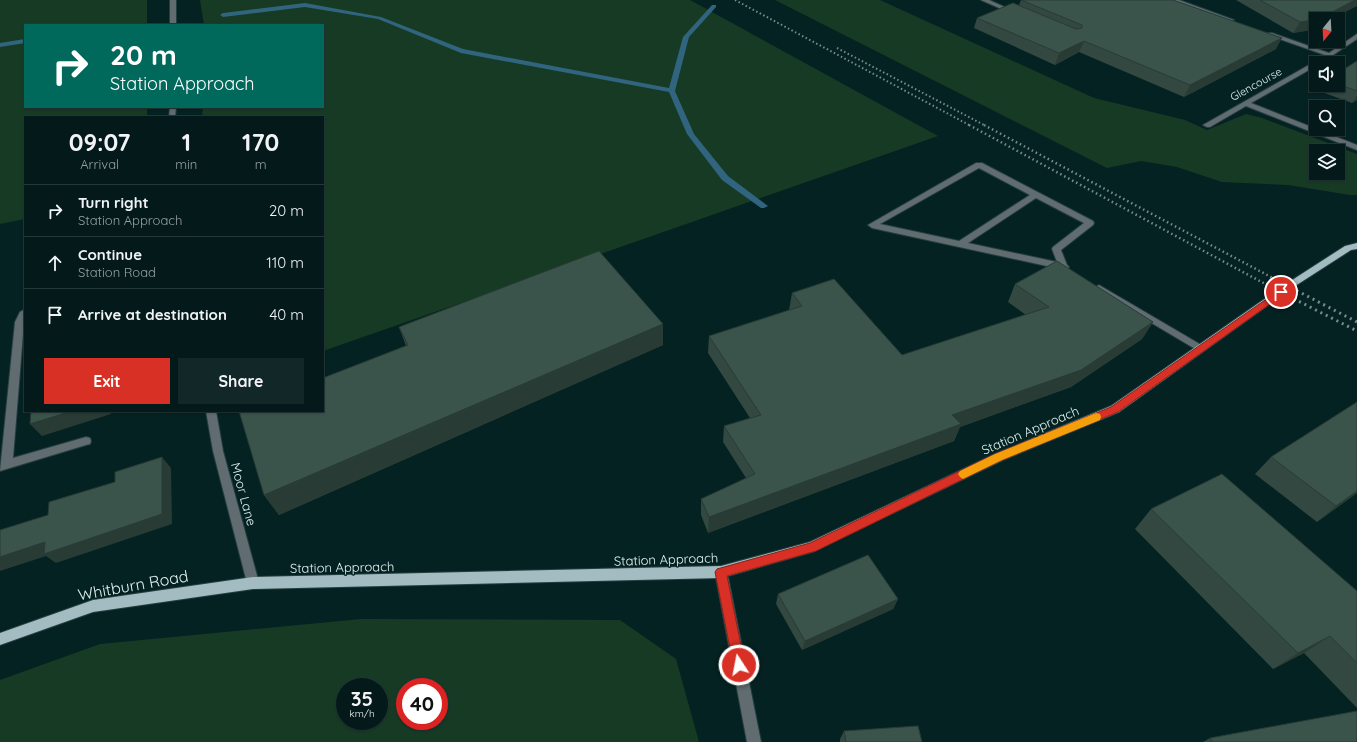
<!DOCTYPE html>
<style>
body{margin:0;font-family:Quicksand,sans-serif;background:#122727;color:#f1f3f6;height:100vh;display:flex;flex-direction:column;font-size:15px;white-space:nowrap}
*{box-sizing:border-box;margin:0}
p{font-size:13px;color:#97a1a2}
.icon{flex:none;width:22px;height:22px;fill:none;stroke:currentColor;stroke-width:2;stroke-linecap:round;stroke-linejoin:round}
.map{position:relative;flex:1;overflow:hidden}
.panel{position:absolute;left:24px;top:116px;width:300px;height:296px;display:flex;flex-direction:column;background:#041a1a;border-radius:0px;box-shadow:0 1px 3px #0004,0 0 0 1px #253839}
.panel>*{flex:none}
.guide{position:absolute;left:24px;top:24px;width:300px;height:84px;border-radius:0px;box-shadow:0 1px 3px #0004,0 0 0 1px #253839;background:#00695c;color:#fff;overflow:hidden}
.needle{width:26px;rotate:198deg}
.controls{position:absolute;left:1309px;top:12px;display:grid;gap:8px}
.controls a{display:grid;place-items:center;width:36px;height:36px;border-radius:0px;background:#041a1a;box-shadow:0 1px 3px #0004,0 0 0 1px #253839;font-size:20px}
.speed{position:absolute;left:336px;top:678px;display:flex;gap:8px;font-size:20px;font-weight:700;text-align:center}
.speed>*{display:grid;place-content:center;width:52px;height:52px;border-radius:50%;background:#041a1a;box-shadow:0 1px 3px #0004,0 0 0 1px #253839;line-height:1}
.speed small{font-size:10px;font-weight:400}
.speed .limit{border:6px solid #d22;background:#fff;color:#111}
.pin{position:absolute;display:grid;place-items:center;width:34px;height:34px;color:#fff;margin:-17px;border:2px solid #fff;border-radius:50%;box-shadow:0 1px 4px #0007}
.me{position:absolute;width:44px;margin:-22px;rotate:349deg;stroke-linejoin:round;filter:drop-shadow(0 0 3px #0008)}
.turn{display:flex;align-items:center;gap:14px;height:84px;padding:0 20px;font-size:18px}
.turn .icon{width:52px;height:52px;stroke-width:2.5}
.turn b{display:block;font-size:28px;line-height:34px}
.eta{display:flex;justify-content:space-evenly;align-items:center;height:68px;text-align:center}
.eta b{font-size:24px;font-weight:800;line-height:28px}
.cta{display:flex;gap:8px;margin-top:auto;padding:8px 20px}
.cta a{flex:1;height:46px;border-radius:0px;background:#d93025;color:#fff;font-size:16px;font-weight:800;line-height:46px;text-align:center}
.cta a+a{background:#122727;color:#f1f3f6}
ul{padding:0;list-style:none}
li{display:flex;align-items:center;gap:12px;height:52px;padding:0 20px;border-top:1px solid #253839}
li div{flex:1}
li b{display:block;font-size:15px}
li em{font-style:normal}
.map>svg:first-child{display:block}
.green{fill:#173a24;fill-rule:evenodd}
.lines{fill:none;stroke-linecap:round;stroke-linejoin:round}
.stream{fill:#31647e;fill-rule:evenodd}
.minor-casing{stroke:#243f3f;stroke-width:2}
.major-casing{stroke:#243f3f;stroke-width:2}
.minor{fill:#606c6f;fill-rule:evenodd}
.major{fill:#a2bcc2;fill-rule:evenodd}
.rail-far2{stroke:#778d8c;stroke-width:2;stroke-dasharray:1.5 2.5;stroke-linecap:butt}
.rail-far1{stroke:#778d8c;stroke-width:2.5;stroke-dasharray:1.5 3;stroke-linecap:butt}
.rail{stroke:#778d8c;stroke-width:3;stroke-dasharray:2 4;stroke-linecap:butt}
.wall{fill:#324841}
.shaded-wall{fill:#293b35}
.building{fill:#3a544c;stroke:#293b35}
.route{fill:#d93025;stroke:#8d1f18}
.slow{fill:#f59e0b}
.labels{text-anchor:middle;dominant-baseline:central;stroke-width:3;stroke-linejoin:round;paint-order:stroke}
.far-street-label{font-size:11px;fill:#e0f0ef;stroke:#052222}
.street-label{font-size:13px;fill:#e0f0ef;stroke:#052222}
.near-street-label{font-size:16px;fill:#e0f0ef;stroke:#052222}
</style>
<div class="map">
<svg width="1357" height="742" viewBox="0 0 1357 742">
<rect width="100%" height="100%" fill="#052222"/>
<path class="green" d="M 0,0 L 147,0 L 147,25 L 25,25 L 25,107 L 147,107 L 147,117 L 25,117 L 25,219 L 0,224 Z
M 200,0 L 690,0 L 938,136 L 323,351 L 323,117 L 202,117 L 203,107 L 323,107 L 323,25 L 204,25 Z
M 775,0 L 880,0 L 1094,98 L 1185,120 L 1207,130 L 1246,114 L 1262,118 L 1357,154 L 1357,195 L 1350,195 L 1288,185 L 1222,182 L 1177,167 L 1141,161 L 1107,168 ZM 1316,151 L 1338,151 L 1338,173 L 1316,173 Z
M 361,619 L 620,620 L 676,659 L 699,742 L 0,742 L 0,680 L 100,644 ZM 345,687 L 379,687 L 379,721 L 345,721 ZM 405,687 L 439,687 L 439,721 L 405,721 Z"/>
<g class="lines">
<path class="stream" d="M 305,3 L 381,17 L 463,49 L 669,88 L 683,37 L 712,5 L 716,5 L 716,7 L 689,37 L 675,91 L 694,134 L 728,176 L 768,206 L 764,208 L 761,208 L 722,180 L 687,134 L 669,92 L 461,53 L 378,19 L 305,7 L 223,17 L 220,15 L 223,13 Z
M 25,39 L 25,43 L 0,47 L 0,43 Z"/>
<g class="minor-casing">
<path id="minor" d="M 170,0 L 176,0 L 176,25 L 170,25 Z
M 981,0 L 989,0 L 1018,13 L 1013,14 Z
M 1171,0 L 1179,0 L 1234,20 L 1229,21 Z
M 1268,33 L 1272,33 L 1329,53 L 1357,34 L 1357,39 L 1324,61 L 1321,59 L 1325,55 L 1268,35 Z
M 1316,61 L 1319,63 L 1316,63 L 1316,66 L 1251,103 L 1357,145 L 1357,150 L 1246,106 L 1210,127 L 1207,127 L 1203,125 Z
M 170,107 L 176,107 L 175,117 L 169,117 Z
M 976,163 L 982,163 L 1093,221 L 1094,223 L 1093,225 L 1061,250 L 1067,265 L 1069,267 L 1068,269 L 1065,270 L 872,228 L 868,225 ZM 979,168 L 1030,195 L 959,241 L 880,224 ZM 1036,198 L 1084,223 L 1053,247 L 1052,249 L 1057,262 L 968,243 Z
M 1099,285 L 1203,346 L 1205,348 L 1203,350 L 1197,350 L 1096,290 L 1094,288 Z
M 25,309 L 13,458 L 86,437 L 90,438 L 91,441 L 90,444 L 86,445 L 0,471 L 15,322 L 20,312 Z
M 206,411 L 216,411 L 223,451 L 259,583 L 257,587 L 253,589 L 249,587 L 247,583 L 213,451 Z
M 721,566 L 725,568 L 727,572 L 761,742 L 747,742 L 715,572 L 717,568 Z"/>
</g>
<g class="major-casing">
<path id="major" d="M 1357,243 L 1357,249 L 1351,250 L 1292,288 L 1119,412 L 1003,460 L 812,552 L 721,578 L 253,589 L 93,612 L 0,645 L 0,633 L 93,600 L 253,577 L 721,566 L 810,542 L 995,454 L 1111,406 L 1286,284 L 1345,246 Z"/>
</g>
<use href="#minor" class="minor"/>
<use href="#major" class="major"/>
<path class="rail-far2" d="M 735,0 L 971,126
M 837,48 L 986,126"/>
<path class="rail-far1" d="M 969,125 L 1269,286
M 984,125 L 1288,286"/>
<path class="rail" d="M 1267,285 L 1357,331
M 1286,285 L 1357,322"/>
</g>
<path class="wall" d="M 1021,0 L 1276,49 L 1184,97 L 1079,52 L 1055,65 L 974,28 L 977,18 L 1019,5 Z
M 1236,0 L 1357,0 L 1311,30 L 1293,33 Z
M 1357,61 L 1357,100 L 1352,103 L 1319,91 L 1324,85 L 1338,85 L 1338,73 Z
M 1015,284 L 1153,322 L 1142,339 L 1071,387 L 960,427 L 954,441 L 708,533 L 701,515 L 701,499 L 746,478 L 723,442 L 724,426 L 750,418 L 708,353 L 709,336 L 789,310 L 792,293 L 902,355 L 1026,315 L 1008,302 Z
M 399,327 L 663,345 L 279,515 L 264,495 L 406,346 Z
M 1357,402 L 1357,493 L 1317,522 L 1255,474 L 1271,457 Z
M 1151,509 L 1357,591 L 1357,708 L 1304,653 L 1273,669 L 1135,529 Z
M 778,594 L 898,599 L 893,609 L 802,650 L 776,604 Z
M 844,731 L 922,742 L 840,742 L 840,739 Z
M 1210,738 L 1357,742 L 1203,742 Z"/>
<path class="shaded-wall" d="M 1355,0 L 1357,0 L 1357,6 L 1332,19 L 1319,19 Z
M 1316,20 L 1316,28 L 1311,30 L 1293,33 L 1300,22 Z
M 1282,38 L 1276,49 L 1184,97 L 1190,85 Z
M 1084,41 L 1079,52 L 1055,65 L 1059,53 Z
M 1357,96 L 1357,100 L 1352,103 Z
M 1153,322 L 1142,339 L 1071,387 L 960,427 L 954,441 L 708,533 L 709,517 L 952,415 Z
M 663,324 L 663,345 L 279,515 L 264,495 Z
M 72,411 L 111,411 L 111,414 L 42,436 L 30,424 Z
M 162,457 L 171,468 L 172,524 L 56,563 L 46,556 L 0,571 L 0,557 L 45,542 Z
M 1357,491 L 1357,493 L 1317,522 L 1336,506 Z
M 898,599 L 893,609 L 802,650 L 805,641 Z
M 1330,636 L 1304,653 L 1273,669 L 1298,653 Z"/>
<path class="building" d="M 1021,0 L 1173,0 L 1282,38 L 1190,85 L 1084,41 L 1059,53 L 977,18 L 1013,3 L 1076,29 L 1082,28 L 1082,25 Z
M 1260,0 L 1355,0 L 1319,19 L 1300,22 Z
M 1357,61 L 1357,91 L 1338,84 L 1338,73 Z
M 599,251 L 663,324 L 264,495 L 239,411 L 323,411 L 323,378 L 408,345 L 399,327 Z
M 1057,261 L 1153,322 L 1081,370 L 952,415 L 961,424 L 709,517 L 701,499 L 755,474 L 724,426 L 761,415 L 709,336 L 802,306 L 792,293 L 834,279 L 902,355 L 1049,307 L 1015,284 Z
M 1357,402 L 1357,491 L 1336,506 L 1271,457 Z
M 31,411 L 72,411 L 30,424 Z
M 162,457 L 162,514 L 44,554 L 45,542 L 0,557 L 0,530 L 48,515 L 49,502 L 115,482 L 115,472 Z
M 1222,474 L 1357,591 L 1357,663 L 1330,636 L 1298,653 L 1151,509 Z
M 868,555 L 898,599 L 805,641 L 778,594 Z
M 1357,711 L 1357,742 L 1213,742 L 1210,738 Z
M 918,726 L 922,742 L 846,742 L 844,731 Z"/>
<path class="route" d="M 1281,289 L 1285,292 L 1284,294 L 1118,412 L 1002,460 L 816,551 L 727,576 L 745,665 L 743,669 L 739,671 L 734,669 L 715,572 L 717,569 L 810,543 L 995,454 L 1111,407 Z"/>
<path class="slow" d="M 1096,413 L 1100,414 L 1101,417 L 1100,420 L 1002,460 L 967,477 L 963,479 L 960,477 L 958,474 L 960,471 L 995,454 Z"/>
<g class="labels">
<g class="far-street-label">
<text transform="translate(1256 84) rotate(-29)">Glencourse</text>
</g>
<g class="street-label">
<text transform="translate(1030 430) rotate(-23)">Station Approach</text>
<text transform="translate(244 494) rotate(75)">Moor Lane</text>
<text transform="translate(666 559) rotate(-2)">Station Approach</text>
<text transform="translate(342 567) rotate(-1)">Station Approach</text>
</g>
<g class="near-street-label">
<text transform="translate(133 585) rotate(-10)">Whitburn Road</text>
</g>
</g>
</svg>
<div class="controls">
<a><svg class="needle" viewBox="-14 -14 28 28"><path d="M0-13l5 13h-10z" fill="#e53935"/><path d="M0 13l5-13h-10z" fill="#97a1a2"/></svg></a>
<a><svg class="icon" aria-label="sound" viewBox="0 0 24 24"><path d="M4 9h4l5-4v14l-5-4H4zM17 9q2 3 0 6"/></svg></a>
<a><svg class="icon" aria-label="search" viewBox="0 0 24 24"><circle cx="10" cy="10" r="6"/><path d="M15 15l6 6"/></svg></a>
<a><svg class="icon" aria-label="layers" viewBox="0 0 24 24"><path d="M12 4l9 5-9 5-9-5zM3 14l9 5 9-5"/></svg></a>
</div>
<div class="speed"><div>35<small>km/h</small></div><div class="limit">40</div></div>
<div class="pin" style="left:1281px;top:292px;background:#d93025"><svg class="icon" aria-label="arrive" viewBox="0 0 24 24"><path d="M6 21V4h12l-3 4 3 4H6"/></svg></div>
<svg class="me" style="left:739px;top:665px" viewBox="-20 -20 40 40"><circle r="17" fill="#d93025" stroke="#fff" stroke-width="3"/><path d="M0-11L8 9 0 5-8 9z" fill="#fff"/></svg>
<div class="guide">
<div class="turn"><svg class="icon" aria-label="right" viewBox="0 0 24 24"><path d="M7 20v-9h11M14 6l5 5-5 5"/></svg><div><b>20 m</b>Station Approach</div></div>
</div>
<section class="panel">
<div class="eta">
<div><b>09:07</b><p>Arrival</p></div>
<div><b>1</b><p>min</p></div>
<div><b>170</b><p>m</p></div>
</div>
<ul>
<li><svg class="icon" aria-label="right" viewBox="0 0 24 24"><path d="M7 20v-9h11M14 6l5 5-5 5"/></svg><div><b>Turn right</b><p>Station Approach</p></div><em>20 m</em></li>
<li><svg class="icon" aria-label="ahead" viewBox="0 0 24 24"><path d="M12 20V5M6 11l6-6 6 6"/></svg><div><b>Continue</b><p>Station Road</p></div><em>110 m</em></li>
<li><svg class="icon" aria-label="arrive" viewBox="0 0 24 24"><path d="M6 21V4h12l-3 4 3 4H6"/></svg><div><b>Arrive at destination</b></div><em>40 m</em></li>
</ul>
<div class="cta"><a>Exit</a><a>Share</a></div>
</section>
</div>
